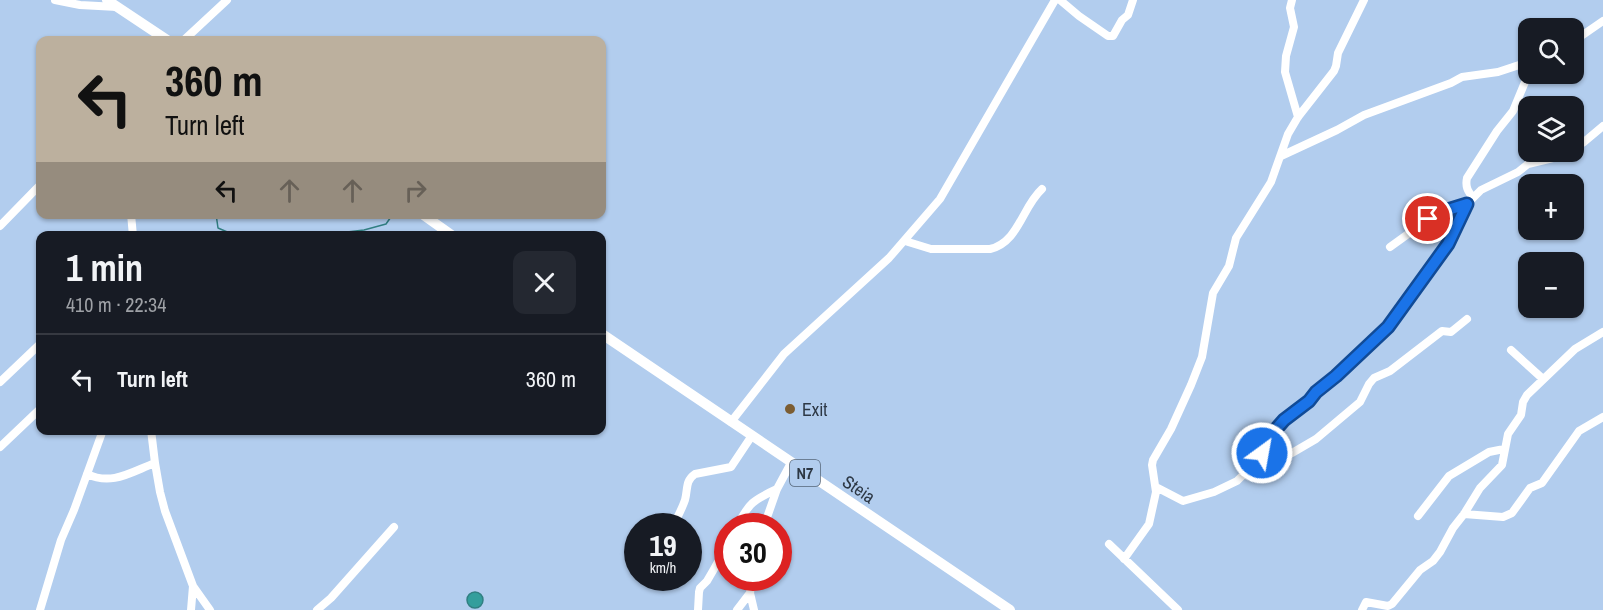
<!DOCTYPE html>
<meta charset="utf-8">
<style>
body{margin:0;font-family:"Archivo Narrow",sans-serif;background:#242831;color:#f1f3f6;height:100vh;display:flex;flex-direction:column;font-size:22px;white-space:nowrap}
*{box-sizing:border-box;margin:0}
p{font-size:20px;color:#9ea1a6}
.icon{flex:none;width:33px;height:33px;fill:none;stroke:currentColor;stroke-width:2;stroke-linecap:round;stroke-linejoin:round}
.map{position:relative;flex:1;overflow:hidden}
.details{position:absolute;left:36px;top:231px;width:570px;height:204px;display:flex;flex-direction:column;background:#171b24;border-radius:12px;box-shadow:0 2px 4px #0004}
.details>*{flex:none}
.banner{position:absolute;left:36px;top:36px;width:570px;height:183px;border-radius:12px;box-shadow:0 2px 4px #0004;background:#bcb09e;color:#111;overflow:hidden}
.controls{position:absolute;left:1518px;top:18px;display:grid;gap:12px}
.controls a{display:grid;place-items:center;width:66px;height:66px;border-radius:12px;background:#171b24;box-shadow:0 2px 4px #0004;font-size:30px}
.speed{position:absolute;left:624px;top:513px;display:flex;gap:12px;font-size:30px;font-weight:700;text-align:center}
.speed>*{display:grid;place-content:center;width:78px;height:78px;border-radius:50%;background:#171b24;box-shadow:0 2px 4px #0004;line-height:1}
.speed small{font-size:15px;font-weight:400}
.speed .limit{border:9px solid #d22;background:#fff;color:#111}
.pin{position:absolute;display:grid;place-items:center;width:51px;height:51px;color:#fff;margin:-26px;border:3px solid #fff;border-radius:50%;box-shadow:0 2px 6px #0007}
.me{position:absolute;width:66px;margin:-33px;rotate:32deg;stroke-linejoin:round;filter:drop-shadow(0 0 4px #0008)}
.turn{display:flex;align-items:center;gap:21px;height:126px;padding:0 30px;font-size:27px}
.turn .icon{width:78px;height:78px;stroke-width:2.5}
.turn b{display:block;font-size:42px;line-height:51px}
.lanes{display:flex;align-items:center;height:57px;padding:0 30px;background:#0003;justify-content:center;gap:30px;direction:ltr}
.lanes .off{opacity:.35}
.round{display:grid;place-items:center;flex:none;width:63px;height:63px;border-radius:12px;background:#242831}
.overview{display:flex;align-items:center;justify-content:space-between;height:102px;padding:0 30px}
h1{font-size:36px;font-weight:800;line-height:45px}
ul{padding:0;list-style:none}
li{display:flex;align-items:center;gap:18px;height:90px;padding:0 30px;border-top:2px solid #363941}
li div{flex:1}
li b{display:block;font-size:22px}
li em{font-style:normal}
.map>svg:first-child{display:block}
.water{fill:#339e9c;stroke:#317f82;stroke-width:1.5}
.lines{fill:none;stroke-linecap:round;stroke-linejoin:round}
.stream{stroke:#317f82;stroke-width:1.5}
.minor{stroke:#fff;stroke-width:8}
.major{stroke:#fff;stroke-width:10}
.route-casing{stroke:#114b97;stroke-width:15}
.route{stroke:#1a73e8;stroke-width:10}
.poi-dot{fill:#7c5d32;stroke:#b2cdee;stroke-width:2}
.labels{text-anchor:middle;dominant-baseline:central;stroke-width:4.5;stroke-linejoin:round;paint-order:stroke}
.shield{fill:#b2cdee;stroke:#556578;stroke-width:1.5}
.shield-label{font-size:16px;font-weight:bold;fill:#2d3845}
.poi-label{font-size:18px;fill:#2d3845;stroke:#b2cdee;text-anchor:start}
.street-label{font-size:18px;fill:#2d3845;stroke:#b2cdee}
</style>
<div class="map">
<svg width="1603" height="610" viewBox="0 0 1603 610">
<rect width="100%" height="100%" fill="#b2cdee"/>
<path class="water" d="M467 600a8 8 0 1 1 16 0a8 8 0 1 1-16 0Z"/>
<g class="lines">
<path class="stream" d="M 216,214 L 218,228 L 232,234 L 248,236
M 313,236 L 364,230 L 386,224 L 393,214"/>
<path class="minor" d="M 55,0 L 80,5 L 117,7
M 1060,0 L 1079,16 L 1108,36 L 1113,36 L 1122,20 L 1128,15 L 1133,0
M 1292,0 L 1290,8 L 1294,27 L 1286,56 L 1285,72 L 1298,117
M 184,40 L 227,0
M 1574,41 L 1603,21
M 1574,148 L 1584,142 L 1603,126
M 1281,156 L 1337,130 L 1364,115 L 1451,83 L 1462,77 L 1498,72 L 1528,62
M 1473,198 C 1468,191 1465,187 1467,178 L 1497,131 L 1513,111 L 1525,82 L 1528,63
M 131,214 L 133,236
M 0,226 L 40,185
M 905,241 L 931,249 L 990,249 C 1019,242 1022,207 1042,189
M 1390,247 L 1433,216 L 1467,204
M 1511,350 L 1543,379
M 0,382 L 40,344
M 731,422 L 784,354 L 889,258 L 940,199 L 1055,0
M 151,430 L 155,463 L 160,492 L 165,511 L 193,586 L 210,610
M 0,447 L 40,409
M 1262,453 L 1286,454 L 1292,453 L 1316,439 L 1360,402 L 1369,384 L 1374,378 L 1390,371 L 1442,331 L 1451,332 L 1467,319
M 87,474 C 112,486 131,472 155,463
M 1156,487 L 1183,501 L 1214,492 L 1237,481 L 1244,474 L 1262,453 L 1277,428 L 1284,420 L 1309,401 L 1316,392 L 1336,376 L 1384,331 L 1447,244 L 1467,204 L 1481,190 L 1518,172 L 1528,164 L 1553,158 L 1567,152
M 1464,514 L 1503,517 L 1512,513 L 1530,488 L 1542,483 L 1579,431 L 1603,417
M 1418,516 L 1449,476 L 1489,452 L 1504,449
M 673,526 C 677,518 682,509 685,500 C 688,489 685,481 695,474 L 731,467 L 751,437
M 737,526 C 749,503 753,500 777,489
M 764,526 L 777,489 L 791,463
M 1109,544 L 1178,610
M 1124,559 L 1149,524 L 1156,492 L 1152,465 L 1153,460 L 1171,429 L 1191,385 L 1202,357 L 1213,293 L 1229,266 L 1236,238 L 1271,182 L 1288,134 L 1298,117 L 1334,71 L 1336,66 L 1338,53 L 1364,0
M 752,578 L 750,593 L 754,610
M 40,610 L 61,540 L 74,510 L 103,430
M 191,610 L 193,586
M 317,610 L 331,598 L 394,527
M 698,610 L 699,592 L 700,588 L 707,581 L 714,569 L 728,544
M 737,610 L 750,593
M 1362,610 L 1366,602 L 1388,606 L 1392,604 L 1420,570 L 1433,561 L 1440,552 L 1453,528 L 1464,514 L 1480,488 L 1502,465 L 1508,434 L 1521,415 L 1523,402 L 1527,395 L 1575,349 L 1603,332"/>
<path class="major" d="M 107,0 L 167,40
M 422,214 L 453,236
M 602,334 L 1010,610"/>
</g>
<g class="lines">
<g class="route-casing">
<path id="route" d="M 1262,453 L 1277,428 L 1284,420 L 1309,401 L 1316,392 L 1336,376 L 1388,327 L 1448,244 L 1467,204 L 1438,213 L 1428,219"/>
</g>
<use href="#route" class="route"/>
</g>
<circle class="poi-dot" cx="790" cy="409" r="6"/>
<g class="labels">
<rect class="shield" x="790" y="460" width="30" height="26" rx="4.5"/>
<g class="shield-label">
<text x="805" y="473">N7</text>
</g>
<g class="poi-label">
<text x="802" y="409">Exit</text>
</g>
<g class="street-label">
<text transform="translate(859 489) rotate(34)">Steia</text>
</g>
</g>
</svg>
<div class="controls">
<a><svg class="icon" aria-label="search" viewBox="0 0 24 24"><circle cx="10" cy="10" r="6"/><path d="M15 15l6 6"/></svg></a>
<a><svg class="icon" aria-label="layers" viewBox="0 0 24 24"><path d="M12 4l9 5-9 5-9-5zM3 14l9 5 9-5"/></svg></a>
<a>+</a>
<a>−</a>
</div>
<div class="speed"><div>19<small>km/h</small></div><div class="limit">30</div></div>
<div class="pin" style="left:1428px;top:219px;background:#d93025"><svg class="icon" aria-label="arrive" viewBox="0 0 24 24"><path d="M6 21V4h12l-3 4 3 4H6"/></svg></div>
<svg class="me" style="left:1262px;top:453px" viewBox="-20 -20 40 40"><circle r="17" fill="#1a73e8" stroke="#fff" stroke-width="3"/><path d="M0-11L8 9 0 5-8 9z" fill="#fff"/></svg>
<div class="banner">
<div class="turn"><svg class="icon" aria-label="left" viewBox="0 0 24 24"><path d="M17 20v-9H6M10 6l-5 5 5 5"/></svg><div><b>360 m</b>Turn left</div></div>
<div class="lanes"><svg class="icon" aria-label="left" viewBox="0 0 24 24"><path d="M17 20v-9H6M10 6l-5 5 5 5"/></svg><svg class="icon off" aria-label="ahead" viewBox="0 0 24 24"><path d="M12 20V5M6 11l6-6 6 6"/></svg><svg class="icon off" aria-label="ahead" viewBox="0 0 24 24"><path d="M12 20V5M6 11l6-6 6 6"/></svg><svg class="icon off" aria-label="right" viewBox="0 0 24 24"><path d="M7 20v-9h11M14 6l5 5-5 5"/></svg></div>
</div>
<section class="details">
<div class="overview"><div><h1>1 min</h1><p>410 m · 22:34</p></div><a class="round"><svg class="icon" aria-label="close" viewBox="0 0 24 24"><path d="M6 6l12 12M18 6L6 18"/></svg></a></div>
<ul>
<li><svg class="icon" aria-label="left" viewBox="0 0 24 24"><path d="M17 20v-9H6M10 6l-5 5 5 5"/></svg><div><b>Turn left</b></div><em>360 m</em></li>
</ul>
</section>
</div>
